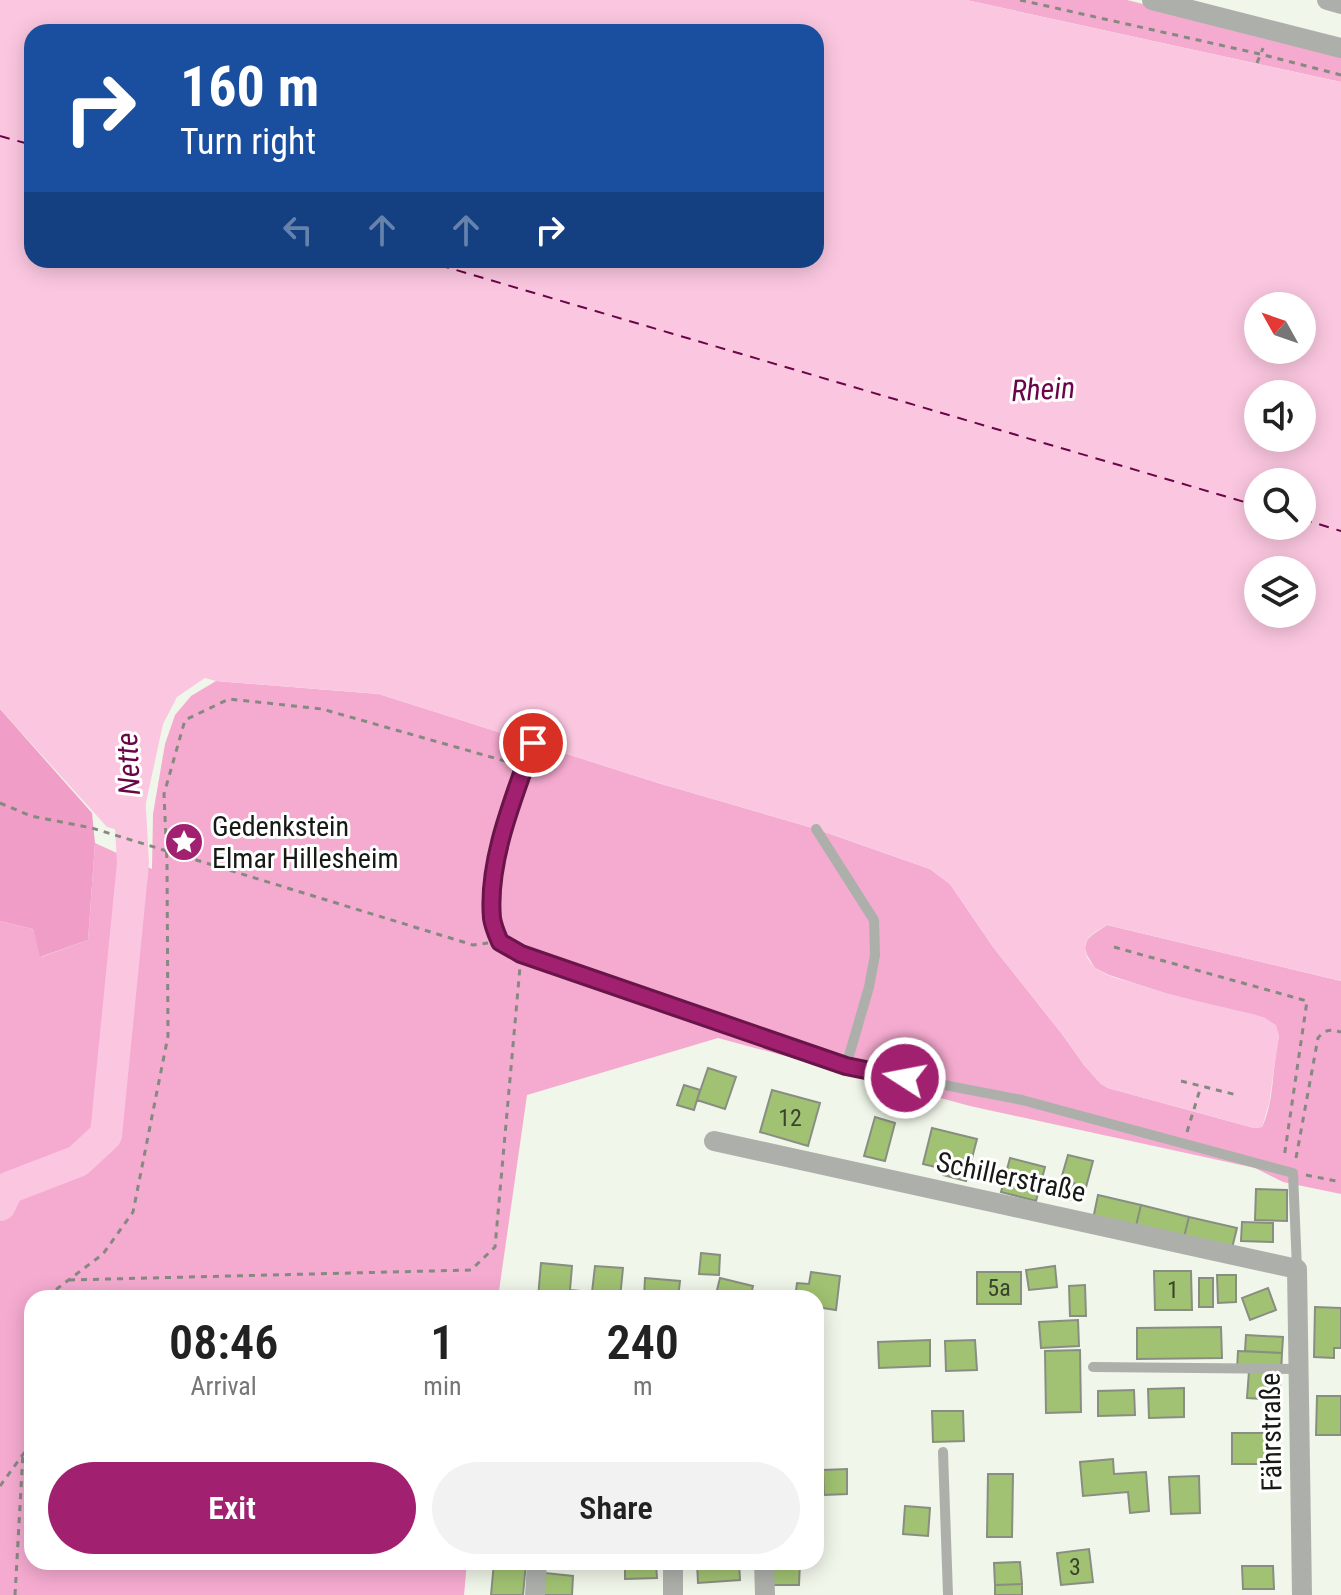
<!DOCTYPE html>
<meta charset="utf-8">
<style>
body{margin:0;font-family:"Roboto Condensed",sans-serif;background:#f2f2f2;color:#222;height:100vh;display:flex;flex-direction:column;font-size:30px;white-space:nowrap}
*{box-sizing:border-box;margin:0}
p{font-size:26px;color:#767676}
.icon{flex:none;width:44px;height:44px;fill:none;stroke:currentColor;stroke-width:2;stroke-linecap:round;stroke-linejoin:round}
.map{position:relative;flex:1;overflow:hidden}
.panel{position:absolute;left:24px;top:1290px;width:800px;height:280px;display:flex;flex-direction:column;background:#fff;border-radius:24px;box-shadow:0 4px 20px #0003}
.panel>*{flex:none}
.banner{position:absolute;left:24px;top:24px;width:800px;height:244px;border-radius:24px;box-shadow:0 4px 20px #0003;background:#1a4fa0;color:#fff;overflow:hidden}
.needle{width:52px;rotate:310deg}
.controls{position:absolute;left:1244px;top:292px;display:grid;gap:16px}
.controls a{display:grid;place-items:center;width:72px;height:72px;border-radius:50%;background:#fff;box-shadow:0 4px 20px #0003;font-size:40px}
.pin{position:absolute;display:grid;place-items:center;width:68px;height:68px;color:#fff;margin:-34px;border:4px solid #fff;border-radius:50%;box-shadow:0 2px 8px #0007}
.me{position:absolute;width:88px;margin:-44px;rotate:281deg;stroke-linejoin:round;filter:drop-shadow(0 0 6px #0008)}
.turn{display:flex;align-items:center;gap:28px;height:168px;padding:0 24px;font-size:36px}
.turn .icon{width:104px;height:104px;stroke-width:2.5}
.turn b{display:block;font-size:56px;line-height:68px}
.lanes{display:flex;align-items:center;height:76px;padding:0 24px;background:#0003;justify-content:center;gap:40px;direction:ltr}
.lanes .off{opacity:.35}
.eta{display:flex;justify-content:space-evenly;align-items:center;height:136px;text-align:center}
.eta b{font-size:48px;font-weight:600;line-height:56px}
.cta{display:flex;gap:16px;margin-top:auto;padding:16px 24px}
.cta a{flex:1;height:92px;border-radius:48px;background:#a22070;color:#fff;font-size:32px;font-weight:600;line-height:92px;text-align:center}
.cta a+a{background:#f2f2f2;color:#222}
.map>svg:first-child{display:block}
.green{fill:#f5abd0}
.forest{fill:#f09dc7}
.water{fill:#fbc7e0;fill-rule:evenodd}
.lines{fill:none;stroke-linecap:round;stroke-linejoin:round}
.river{stroke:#fbc7e0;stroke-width:32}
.ferry{stroke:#6a0547;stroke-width:2;stroke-dasharray:10 8;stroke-linecap:butt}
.building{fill:#a1c272;stroke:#888e82;stroke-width:2}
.path{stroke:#858980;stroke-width:3;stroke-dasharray:6 6;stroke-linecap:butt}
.lane{stroke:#adb0aa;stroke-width:10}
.street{stroke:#adb0aa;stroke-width:20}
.route-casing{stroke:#691549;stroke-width:20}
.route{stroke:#a22070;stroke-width:14}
.labels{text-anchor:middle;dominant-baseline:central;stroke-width:6;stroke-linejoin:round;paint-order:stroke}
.number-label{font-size:24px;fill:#3a432c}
.poi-label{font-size:28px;fill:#171915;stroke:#fff;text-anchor:start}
.street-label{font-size:28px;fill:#171915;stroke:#fff}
.water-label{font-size:30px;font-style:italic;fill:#6a0547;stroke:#fff}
</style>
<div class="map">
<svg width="1341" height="1595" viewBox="0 0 1341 1595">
<rect width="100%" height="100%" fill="#f0f6e9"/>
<path class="green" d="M 966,0 L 1127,0 L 1341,54 L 1341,82 Z
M 216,681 L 379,694 L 658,783 L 816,829 L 930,869 L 950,884 L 993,947 L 1062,1034 L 1084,1065 L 1101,1084 L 1108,1088 L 1254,1128 L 1262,1127 C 1275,1100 1272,1065 1279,1036 L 1265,1018 L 1174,996 L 1109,975 L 1095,968 L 1087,955 L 1085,948 L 1087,940 L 1092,935 L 1107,925 L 1341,981 L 1341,1194 L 1283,1182 L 1255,1168 L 970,1106 L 718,1038 L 527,1095 L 498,1298 L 32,1298 L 32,1562 L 467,1562 L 464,1595 L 0,1595 L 0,921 L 33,929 L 41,957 L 88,940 L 95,843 L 152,869 L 153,814 L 165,744 L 175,715 L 191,696 Z"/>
<path class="forest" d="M 0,709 L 92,813 L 95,843 L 88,940 L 40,957 L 33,929 L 0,921 Z"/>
<path class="water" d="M 0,0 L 966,0 L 1341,82 L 1341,981 L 1107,925 C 1101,929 1091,933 1087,940 C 1082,950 1088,962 1096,968 C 1107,977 1124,980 1137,984 C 1175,997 1214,1005 1253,1014 L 1265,1018 L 1276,1025 L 1279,1036 L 1269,1104 L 1262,1127 L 1254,1128 L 1108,1088 L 1101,1084 L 1084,1065 L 1062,1034 L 993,947 L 950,884 L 930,869 L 816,829 L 658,783 L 379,694 L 216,681 L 205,678 L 177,697 L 163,724 L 139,835 L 107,827 L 0,709 ZM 32,32 L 816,32 L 816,260 L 32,260 ZM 1258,306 L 1302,306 L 1302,350 L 1258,350 ZM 1258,394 L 1302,394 L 1302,438 L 1258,438 ZM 1258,482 L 1302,482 L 1302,526 L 1258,526 ZM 1258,570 L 1302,570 L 1302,614 L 1258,614 Z"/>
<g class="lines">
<path class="river" d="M 0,1205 L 8,1188 L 78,1161 L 106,1135 L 133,863 L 129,792"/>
<path class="ferry" d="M 0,136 L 32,145
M 422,260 L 1258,506
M 1302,519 L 1341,531"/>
</g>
<path class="building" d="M 708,1068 L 736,1077 L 725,1109 L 697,1100 Z
M 684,1085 L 700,1090 L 694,1110 L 677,1105 Z
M 772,1090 L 820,1103 L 808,1146 L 760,1132 Z
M 875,1117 L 895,1123 L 885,1161 L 864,1156 Z
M 932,1128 L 977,1139 L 966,1181 L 943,1175 L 944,1169 L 923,1164 Z
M 1068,1155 L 1093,1161 L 1082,1202 L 1069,1199 L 1074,1183 L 1061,1179 Z
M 1010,1158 L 1045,1167 L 1036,1201 L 1001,1192 Z
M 1256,1189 L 1287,1190 L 1287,1221 L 1255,1220 Z
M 1098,1195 L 1141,1205 L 1135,1230 L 1093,1219 Z
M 1141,1205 L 1189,1217 L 1183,1241 L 1135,1230 Z
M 1189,1217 L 1237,1228 L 1231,1252 L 1183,1241 Z
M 1242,1222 L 1273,1223 L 1273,1242 L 1241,1241 Z
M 701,1253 L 720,1255 L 719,1275 L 699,1274 Z
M 541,1263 L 572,1266 L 570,1290 L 592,1292 L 595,1266 L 623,1268 L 620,1298 L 538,1298 Z
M 1055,1266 L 1057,1287 L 1029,1290 L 1026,1270 Z
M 1154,1271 L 1191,1271 L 1192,1310 L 1155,1310 Z
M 811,1272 L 840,1276 L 836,1310 L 816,1307 L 816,1298 L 795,1298 L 797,1283 L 809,1284 Z
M 977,1272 L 1021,1272 L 1021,1304 L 977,1304 Z
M 1217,1275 L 1236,1275 L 1236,1302 L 1218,1303 Z
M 645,1278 L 680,1281 L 678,1298 L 644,1298 Z
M 720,1278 L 753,1286 L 750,1298 L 715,1298 Z
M 1199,1278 L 1213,1278 L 1213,1307 L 1199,1307 Z
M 1085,1285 L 1086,1316 L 1070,1316 L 1069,1286 Z
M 1268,1288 L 1276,1310 L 1250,1320 L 1242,1298 Z
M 1315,1307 L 1341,1308 L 1341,1348 L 1334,1348 L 1334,1358 L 1314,1357 Z
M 1078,1320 L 1079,1346 L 1041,1348 L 1039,1322 Z
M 1221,1327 L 1222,1358 L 1137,1359 L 1137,1328 Z
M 1246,1335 L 1283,1337 L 1282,1353 L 1245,1351 Z
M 930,1340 L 930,1366 L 879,1368 L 878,1342 Z
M 975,1340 L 977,1370 L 946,1371 L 945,1341 Z
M 1080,1350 L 1081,1412 L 1046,1413 L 1045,1351 Z
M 1238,1351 L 1282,1353 L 1281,1373 L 1237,1370 Z
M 1249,1371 L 1281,1373 L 1279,1400 L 1247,1398 Z
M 1184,1388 L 1184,1417 L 1149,1418 L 1148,1389 Z
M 1134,1390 L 1135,1415 L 1098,1416 L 1098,1391 Z
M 1317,1396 L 1341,1396 L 1341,1435 L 1316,1435 Z
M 932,1411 L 963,1411 L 964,1441 L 933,1442 Z
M 1232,1433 L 1266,1433 L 1266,1464 L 1232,1464 Z
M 1113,1459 L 1114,1474 L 1146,1472 L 1149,1511 L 1130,1513 L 1128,1492 L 1083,1496 L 1080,1462 Z
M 847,1469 L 847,1494 L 824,1495 L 823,1470 Z
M 988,1474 L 1013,1474 L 1012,1537 L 987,1537 Z
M 1199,1476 L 1200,1513 L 1171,1514 L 1169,1477 Z
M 905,1506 L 930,1508 L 928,1536 L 903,1534 Z
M 1089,1549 L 1093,1582 L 1061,1585 L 1057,1553 Z
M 455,1562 L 480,1562 L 479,1567 Z
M 494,1562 L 526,1563 L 523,1595 L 491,1595 Z
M 625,1562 L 656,1562 L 657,1578 L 625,1579 Z
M 697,1562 L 739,1562 L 740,1580 L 698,1583 Z
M 773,1562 L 800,1562 L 799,1585 L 773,1585 Z
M 1020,1562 L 1022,1584 L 995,1585 L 994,1563 Z
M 1242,1566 L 1273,1566 L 1274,1589 L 1243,1589 Z
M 545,1573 L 573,1576 L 572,1595 L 543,1595 Z
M 1022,1584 L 1022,1595 L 995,1595 L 995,1585 Z"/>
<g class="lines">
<path class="path" d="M 1020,0 L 1260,54 L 1341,75
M 1257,63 L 1263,48
M 0,803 L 31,816 L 92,828 L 473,945 L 488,943
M 1114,947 L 1307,1001 L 1284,1158
M 1181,1081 L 1237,1095
M 1187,1132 L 1201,1086
M 1296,1158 L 1318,1038 C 1325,1029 1331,1029 1341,1032
M 1306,1175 L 1341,1182
M 69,1280 L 471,1270 L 495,1247 L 520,967
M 48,1298 L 50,1294 L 103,1254 L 133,1212 L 168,1036 L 167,863 L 164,794 L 185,720 L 229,699 L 322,709 L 512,763
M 0,1486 L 32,1442
M 15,1595 L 23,1453"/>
<path class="lane" d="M 533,743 C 514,796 487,861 492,918 C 493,926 497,934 500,942 L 521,954 L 846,1066 L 1022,1100 L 1293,1173 L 1297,1269
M 816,829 L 874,920 L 875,955 L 869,987 L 846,1066
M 1093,1367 L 1299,1369
M 943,1452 L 948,1595"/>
<path class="street" d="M 1152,0 L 1341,48
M 1327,0 L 1341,4
M 714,1141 L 1297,1269 L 1302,1595
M 764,1562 L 765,1595
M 535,1595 L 537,1562
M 673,1595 L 673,1562"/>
</g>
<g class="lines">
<g class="route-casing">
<path id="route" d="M 533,743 C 514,797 487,861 492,918 C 493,926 497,935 500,942 L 521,954 L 846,1066 L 905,1078"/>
</g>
<use href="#route" class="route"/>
</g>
<defs>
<g id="sight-disc" transform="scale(2)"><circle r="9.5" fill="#a22070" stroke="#fff"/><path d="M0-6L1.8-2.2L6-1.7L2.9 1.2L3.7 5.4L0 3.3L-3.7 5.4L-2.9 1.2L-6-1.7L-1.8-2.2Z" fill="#fff"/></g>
</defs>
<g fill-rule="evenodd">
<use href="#sight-disc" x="184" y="842"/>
</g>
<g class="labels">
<g class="number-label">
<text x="790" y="1118">12</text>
<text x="999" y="1288">5a</text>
<text x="1173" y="1290">1</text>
<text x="1075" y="1567">3</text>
</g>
<g class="poi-label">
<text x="212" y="826">Gedenkstein<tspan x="212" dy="32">Elmar Hillesheim</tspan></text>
</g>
<g class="street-label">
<text transform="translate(1011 1177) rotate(12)">Schillerstraße</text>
<text transform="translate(1271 1432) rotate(-91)">Fährstraße</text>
</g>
<g class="water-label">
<text transform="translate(1043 389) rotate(-3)">Rhein</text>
<text transform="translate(128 764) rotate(-93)">Nette</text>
</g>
</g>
</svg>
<div class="controls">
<a><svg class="needle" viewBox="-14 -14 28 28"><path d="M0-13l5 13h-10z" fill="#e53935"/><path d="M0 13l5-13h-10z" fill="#767676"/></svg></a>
<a><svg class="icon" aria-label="sound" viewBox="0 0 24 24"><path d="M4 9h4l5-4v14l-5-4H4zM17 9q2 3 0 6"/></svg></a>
<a><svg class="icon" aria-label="search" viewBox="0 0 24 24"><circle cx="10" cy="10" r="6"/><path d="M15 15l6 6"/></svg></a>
<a><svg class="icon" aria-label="layers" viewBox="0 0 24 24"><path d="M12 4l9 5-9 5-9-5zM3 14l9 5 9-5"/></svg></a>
</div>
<div class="pin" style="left:533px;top:743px;background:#d93025"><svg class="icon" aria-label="arrive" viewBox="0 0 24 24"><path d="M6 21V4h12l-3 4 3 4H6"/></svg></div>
<svg class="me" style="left:905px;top:1078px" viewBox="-20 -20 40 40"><circle r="17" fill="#a22070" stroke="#fff" stroke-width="3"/><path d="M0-11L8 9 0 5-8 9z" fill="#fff"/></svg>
<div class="banner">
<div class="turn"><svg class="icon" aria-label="right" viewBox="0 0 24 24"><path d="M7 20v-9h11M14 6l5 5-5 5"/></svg><div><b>160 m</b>Turn right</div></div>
<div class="lanes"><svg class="icon off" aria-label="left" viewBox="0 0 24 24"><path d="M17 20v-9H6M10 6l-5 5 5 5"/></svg><svg class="icon off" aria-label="ahead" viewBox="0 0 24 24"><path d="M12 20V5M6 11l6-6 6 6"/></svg><svg class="icon off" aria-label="ahead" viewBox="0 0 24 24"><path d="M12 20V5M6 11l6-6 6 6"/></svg><svg class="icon" aria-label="right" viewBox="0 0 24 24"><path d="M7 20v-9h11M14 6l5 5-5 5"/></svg></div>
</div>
<section class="panel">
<div class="eta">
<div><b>08:46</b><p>Arrival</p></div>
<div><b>1</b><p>min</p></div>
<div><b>240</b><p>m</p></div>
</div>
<div class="cta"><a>Exit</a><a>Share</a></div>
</section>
</div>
